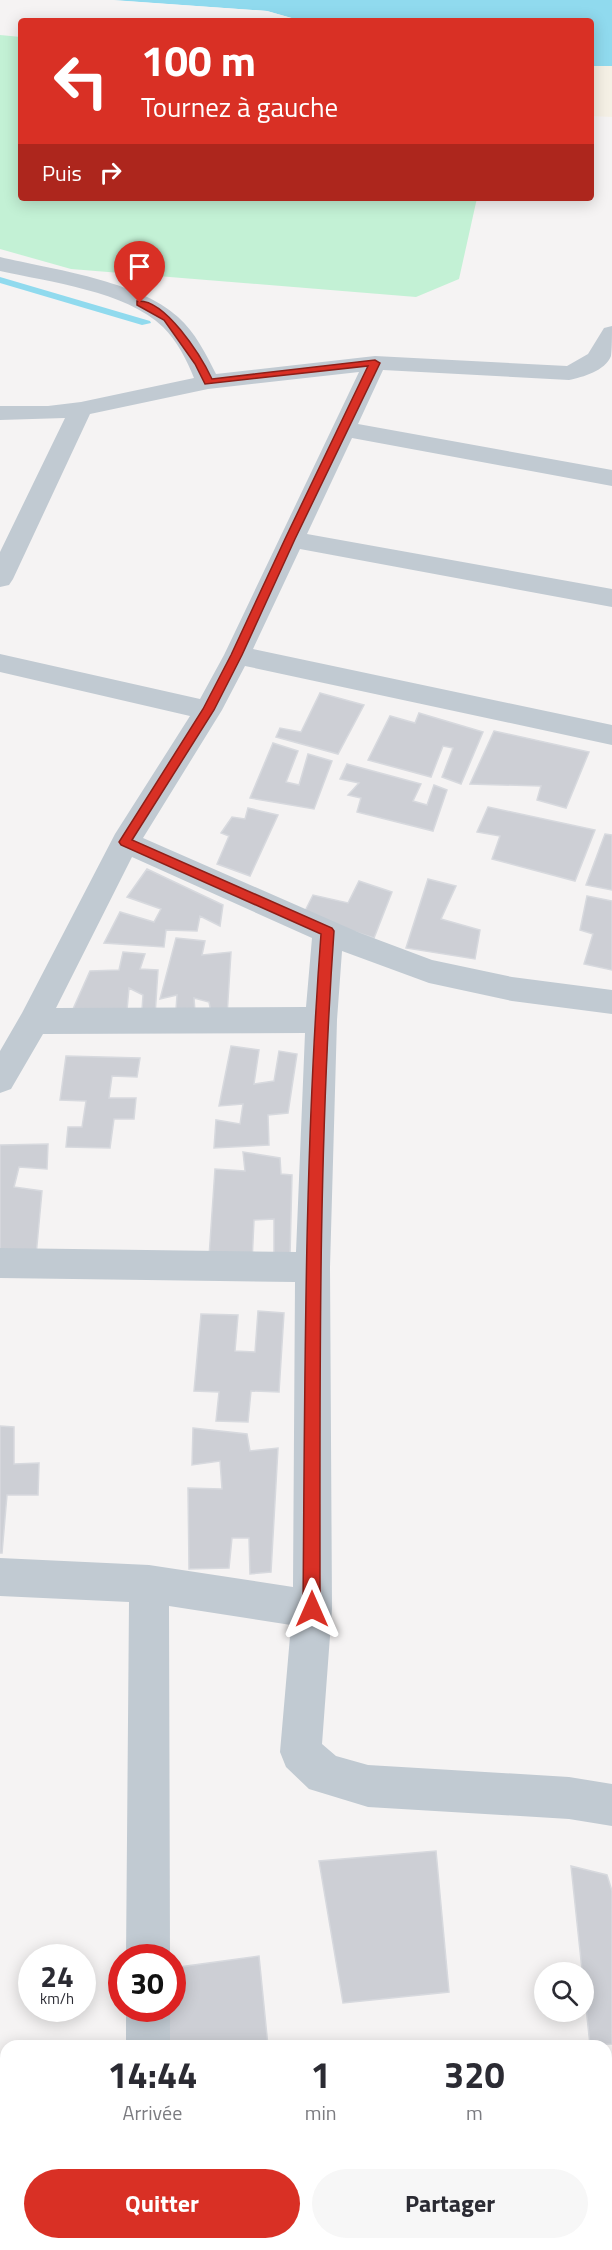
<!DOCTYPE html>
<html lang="fr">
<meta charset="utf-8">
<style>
body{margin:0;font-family:"Titillium Web",sans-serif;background:#f7f7f7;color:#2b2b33;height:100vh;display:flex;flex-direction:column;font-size:22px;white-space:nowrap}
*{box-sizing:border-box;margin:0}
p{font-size:20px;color:#7c7c81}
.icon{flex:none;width:33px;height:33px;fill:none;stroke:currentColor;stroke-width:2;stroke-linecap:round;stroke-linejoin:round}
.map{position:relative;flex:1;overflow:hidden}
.side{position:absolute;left:0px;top:2040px;width:612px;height:210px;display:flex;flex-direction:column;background:#fff;border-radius:18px 18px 0 0;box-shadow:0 3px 15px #0003}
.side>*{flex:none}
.guide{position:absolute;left:18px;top:18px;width:576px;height:183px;border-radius:6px;box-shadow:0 3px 15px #0003;background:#d93025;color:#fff;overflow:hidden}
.buttons{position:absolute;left:534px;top:1962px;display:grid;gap:12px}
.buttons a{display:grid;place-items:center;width:60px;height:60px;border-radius:50%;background:#fff;box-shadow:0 3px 15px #0003;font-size:30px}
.speed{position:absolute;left:18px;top:1944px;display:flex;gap:12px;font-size:30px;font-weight:700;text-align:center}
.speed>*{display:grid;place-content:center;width:78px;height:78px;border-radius:50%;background:#fff;box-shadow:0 3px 15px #0003;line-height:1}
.speed small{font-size:15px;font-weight:400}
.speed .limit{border:9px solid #d22;background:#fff;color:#111}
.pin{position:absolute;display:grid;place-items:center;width:51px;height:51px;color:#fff;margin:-62px -26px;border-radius:50% 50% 50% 0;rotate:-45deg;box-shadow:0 0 6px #0007}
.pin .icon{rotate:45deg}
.me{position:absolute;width:66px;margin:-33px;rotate:0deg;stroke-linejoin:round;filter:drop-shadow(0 0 4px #0008)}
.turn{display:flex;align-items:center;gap:21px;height:126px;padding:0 24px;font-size:27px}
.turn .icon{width:78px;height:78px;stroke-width:2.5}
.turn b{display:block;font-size:42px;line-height:51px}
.then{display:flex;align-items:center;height:57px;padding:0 24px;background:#0003;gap:12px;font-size:22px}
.eta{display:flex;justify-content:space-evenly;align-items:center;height:102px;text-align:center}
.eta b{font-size:36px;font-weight:700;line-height:42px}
.primary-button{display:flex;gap:12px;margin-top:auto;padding:12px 24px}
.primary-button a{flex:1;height:69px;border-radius:36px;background:#d93025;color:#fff;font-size:24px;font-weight:700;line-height:69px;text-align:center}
.primary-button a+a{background:#f7f7f7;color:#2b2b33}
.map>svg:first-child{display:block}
.green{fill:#c3f1d5}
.sand{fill:#f5f0e5}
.water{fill:#90daee}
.pier{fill:#f5f3f3}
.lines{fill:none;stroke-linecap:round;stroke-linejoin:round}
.stream{fill:#90daee;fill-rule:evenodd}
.building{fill:#cdcfd5;stroke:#d7d9de;stroke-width:1.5}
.street{fill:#c1cad2;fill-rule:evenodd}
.route{fill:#d93025;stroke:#8d1f18;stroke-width:1.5}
</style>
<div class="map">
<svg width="612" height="2250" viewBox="0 0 612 2250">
<rect width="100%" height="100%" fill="#f5f3f3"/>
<path class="green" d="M 0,35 L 21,37 L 21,198 L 477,198 L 459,279 L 416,297 L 71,269 L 0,249 Z"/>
<path class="sand" d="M 591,66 L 612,66 L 612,117 L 591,116 Z"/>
<path class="water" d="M 113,0 L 612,0 L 612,66 L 591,66 L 591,21 L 302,21 L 267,11 Z"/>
<path class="pier" d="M 110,0 L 267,11 L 302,21 L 291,21 L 266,14 L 113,3 Z"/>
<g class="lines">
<path class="stream" d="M 0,277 L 150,321 L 151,323 L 142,325 L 0,283 Z"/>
</g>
<path class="building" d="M 320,693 L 364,705 L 338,754 L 276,737 L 280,728 L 301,732 Z
M 419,713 L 483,732 L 461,784 L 442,777 L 453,748 L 443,746 L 431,777 L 368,760 L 390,716 L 415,723 Z
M 494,731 L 589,752 L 566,808 L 537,800 L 541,786 L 470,784 Z
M 273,743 L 298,751 L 286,782 L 299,785 L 308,754 L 332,761 L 314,809 L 250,798 Z
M 347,764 L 421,784 L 413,801 L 427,805 L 434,785 L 447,790 L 433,831 L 357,812 L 361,798 L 348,795 L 359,783 L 340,779 Z
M 488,807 L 595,830 L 575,881 L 492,859 L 500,836 L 477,832 Z
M 248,808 L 278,815 L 250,876 L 217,864 L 229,836 L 221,833 L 232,817 L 245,819 Z
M 605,834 L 612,835 L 612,890 L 586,885 Z
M 147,869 L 223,905 L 220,926 L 200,916 L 197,931 L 166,930 L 164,947 L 104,943 L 120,912 L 154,922 L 161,909 L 127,897 Z
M 428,879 L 456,886 L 441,919 L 480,930 L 475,959 L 406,948 Z
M 359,881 L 392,892 L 374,938 L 303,915 L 313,895 L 348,903 Z
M 587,896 L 612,901 L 612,970 L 584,964 L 593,934 L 580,930 Z
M 176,938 L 205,941 L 202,955 L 231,952 L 227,1016 L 212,1017 L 209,1002 L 194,998 L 195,1012 L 176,1010 L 177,995 L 160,999 Z
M 123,952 L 145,954 L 140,969 L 158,970 L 155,1016 L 142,1010 L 143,995 L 129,988 L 127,1010 L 73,1009 L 90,971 L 119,970 Z
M 231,1046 L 259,1050 L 254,1084 L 274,1081 L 279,1051 L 297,1054 L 288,1113 L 268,1115 L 269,1145 L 214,1148 L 216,1120 L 240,1124 L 243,1104 L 219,1106 Z
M 66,1056 L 140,1058 L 137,1077 L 112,1076 L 109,1098 L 136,1098 L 134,1119 L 114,1119 L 110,1148 L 66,1147 L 68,1127 L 82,1127 L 86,1101 L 60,1100 Z
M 48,1144 L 47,1169 L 19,1167 L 14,1187 L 42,1191 L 36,1256 L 0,1255 L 0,1145 Z
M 243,1152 L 280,1158 L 281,1174 L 292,1175 L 290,1256 L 274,1255 L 274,1219 L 254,1220 L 252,1263 L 209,1257 L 215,1169 L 245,1171 Z
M 258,1311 L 284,1313 L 279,1392 L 251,1391 L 248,1422 L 216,1421 L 219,1392 L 194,1391 L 201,1314 L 238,1315 L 235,1351 L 255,1352 Z
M 0,1426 L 14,1427 L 14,1464 L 39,1463 L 38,1495 L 7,1495 L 2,1553 L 0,1553 Z
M 193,1428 L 247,1434 L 250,1451 L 278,1448 L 271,1572 L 250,1574 L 249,1538 L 232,1538 L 229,1568 L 189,1569 L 188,1488 L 222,1489 L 220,1461 L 192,1465 Z
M 436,1851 L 449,1992 L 343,2003 L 319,1861 Z
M 571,1866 L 607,1875 L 612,1891 L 612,2044 L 590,2045 Z
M 259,1956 L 268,2046 L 164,2046 L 162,2008 L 172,2008 L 172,1968 Z
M 186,2244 L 335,2244 L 335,2250 L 187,2250 Z
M 356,2244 L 596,2244 L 597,2250 L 356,2250 Z"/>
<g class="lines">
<path class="street" d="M 0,257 C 51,269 139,281 178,317 C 195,332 206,354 216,374 L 375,356 L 567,366 L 588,354 L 604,328 L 612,326 C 612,335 612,348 611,356 C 605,371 583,377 569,380 L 383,370 L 358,424 L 612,470 L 612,486 L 352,438 L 307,534 L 612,589 L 612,607 L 300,549 L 253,649 L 612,725 L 612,745 L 245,666 L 222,710 L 143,838 L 360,933 L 432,960 L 512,977 L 612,990 L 612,1014 L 512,1001 L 429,983 L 342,951 L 337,1020 L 330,1267 L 332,1609 L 322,1744 L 336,1756 L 368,1765 L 569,1777 L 612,1784 L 612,1826 L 569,1819 L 368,1807 L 309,1789 L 286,1767 L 280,1752 L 291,1625 L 169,1606 L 170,1958 L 126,1958 L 129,1602 L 0,1596 L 0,1558 L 149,1565 L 293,1587 L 295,1282 L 0,1278 L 0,1248 L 296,1252 L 305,1033 L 43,1034 L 11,1089 L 0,1093 L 0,1051 L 22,1013 L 115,834 L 190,716 L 0,672 L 0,654 L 200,699 L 224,655 L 359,372 L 208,389 L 90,414 L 13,579 L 9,585 L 0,587 L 0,552 L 65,418 L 0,420 L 0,406 L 48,406 L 81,402 L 194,378 C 187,360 177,341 163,327 C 126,291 49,282 0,271 ZM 132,857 L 312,938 L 306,1007 L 56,1008 Z
M 126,2008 L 170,2008 L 170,2046 L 126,2046 Z
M 0,2109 L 6,2109 L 6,2155 L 0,2155 Z
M 127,2244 L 175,2244 L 175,2250 L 127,2250 Z"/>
</g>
<path class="route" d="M 137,301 C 165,298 201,356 212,379 L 375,360 L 380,363 L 295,539 L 242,655 L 214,710 L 132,840 L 332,928 L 334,931 C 318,1157 320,1383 320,1609 L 317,1615 L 312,1617 L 306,1615 L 303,1609 C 305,1384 304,1159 321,934 L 121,845 L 119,842 L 203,709 L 231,655 L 285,539 L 368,366 L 205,384 L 195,364 L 164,320 L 137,305 Z"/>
</svg>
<div class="buttons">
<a><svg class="icon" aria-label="search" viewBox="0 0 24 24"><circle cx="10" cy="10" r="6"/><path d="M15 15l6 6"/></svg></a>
</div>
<div class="speed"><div>24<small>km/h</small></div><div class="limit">30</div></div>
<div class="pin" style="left:140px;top:303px;background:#d93025"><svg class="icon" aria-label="arrive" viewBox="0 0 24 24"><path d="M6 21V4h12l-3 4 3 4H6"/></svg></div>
<svg class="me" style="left:312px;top:1609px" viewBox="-20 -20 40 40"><path d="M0-17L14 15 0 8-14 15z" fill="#d93025" stroke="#fff" stroke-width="4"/></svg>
<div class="guide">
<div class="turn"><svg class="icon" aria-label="left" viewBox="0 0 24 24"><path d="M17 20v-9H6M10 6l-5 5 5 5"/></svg><div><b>100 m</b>Tournez à gauche</div></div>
<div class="then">Puis<svg class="icon" aria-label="right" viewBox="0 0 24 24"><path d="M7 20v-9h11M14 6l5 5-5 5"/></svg></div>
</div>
<section class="side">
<div class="eta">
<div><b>14:44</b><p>Arrivée</p></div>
<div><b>1</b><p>min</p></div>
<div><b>320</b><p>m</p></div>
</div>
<div class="primary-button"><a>Quitter</a><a>Partager</a></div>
</section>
</div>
